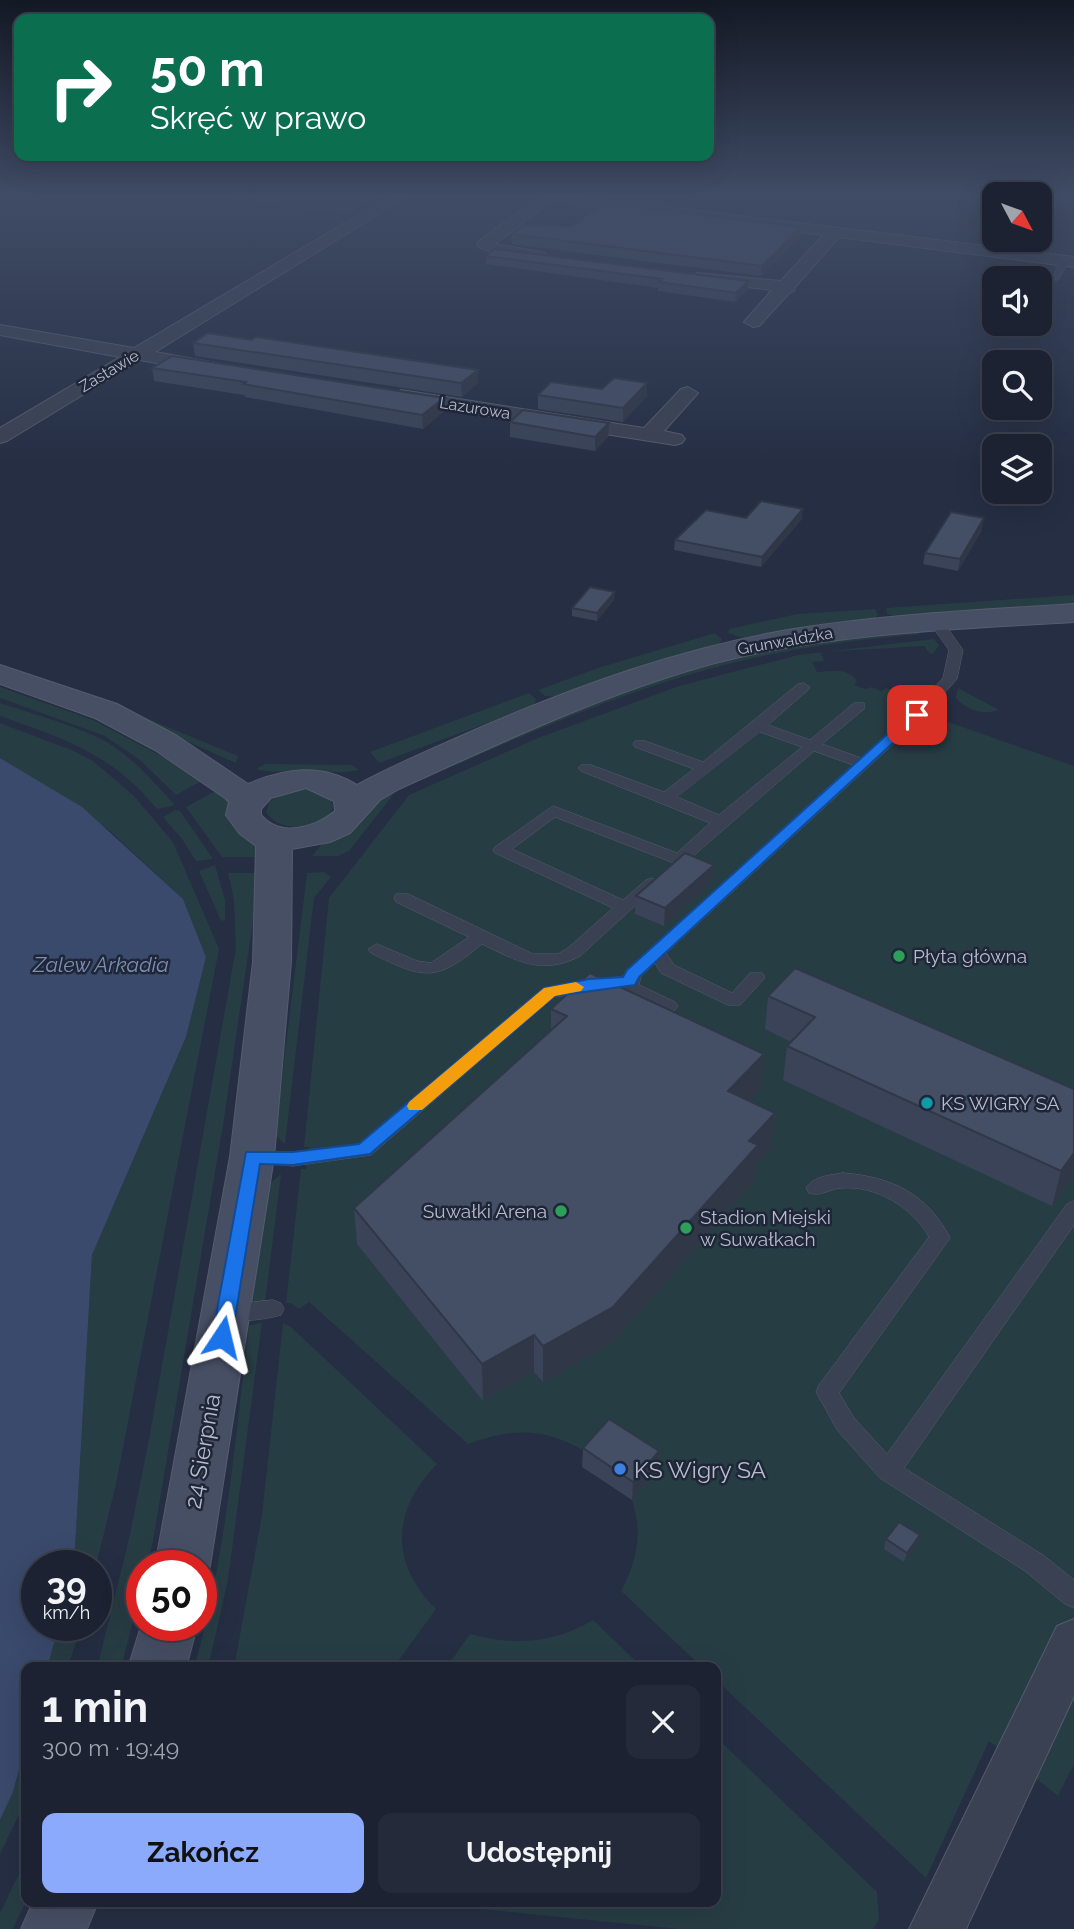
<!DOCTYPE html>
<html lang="pl">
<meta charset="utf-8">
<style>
body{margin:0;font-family:Raleway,sans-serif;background:#252a3a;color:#f1f3f6;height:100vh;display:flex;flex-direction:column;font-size:26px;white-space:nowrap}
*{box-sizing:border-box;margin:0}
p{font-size:23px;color:#a0a4ac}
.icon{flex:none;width:38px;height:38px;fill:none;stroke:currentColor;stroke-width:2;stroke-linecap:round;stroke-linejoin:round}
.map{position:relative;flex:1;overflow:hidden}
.panel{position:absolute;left:21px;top:1662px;width:700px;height:245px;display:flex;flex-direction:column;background:#1c2232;border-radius:14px;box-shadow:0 7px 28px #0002,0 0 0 2px #3a3f4d}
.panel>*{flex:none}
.banner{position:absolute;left:14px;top:14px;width:700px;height:147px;border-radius:14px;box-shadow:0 7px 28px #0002,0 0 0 2px #3a3f4d;background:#0b6e4f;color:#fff;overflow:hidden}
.needle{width:46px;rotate:131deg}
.controls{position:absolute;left:982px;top:182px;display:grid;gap:14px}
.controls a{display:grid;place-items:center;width:70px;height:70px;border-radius:14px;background:#1c2232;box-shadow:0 7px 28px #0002,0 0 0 2px #3a3f4d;font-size:35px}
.speed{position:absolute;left:21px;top:1550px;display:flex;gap:14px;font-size:35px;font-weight:700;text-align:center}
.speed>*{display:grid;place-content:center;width:91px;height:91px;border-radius:50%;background:#1c2232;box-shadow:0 7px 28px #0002,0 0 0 2px #3a3f4d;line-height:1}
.speed small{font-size:18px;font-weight:400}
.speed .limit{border:10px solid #d22;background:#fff;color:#111}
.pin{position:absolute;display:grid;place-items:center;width:60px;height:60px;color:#fff;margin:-30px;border-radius:14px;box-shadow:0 4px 10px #0006}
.me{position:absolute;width:77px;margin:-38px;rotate:10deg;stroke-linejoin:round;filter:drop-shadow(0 0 5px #0008)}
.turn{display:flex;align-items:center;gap:24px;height:147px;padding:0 21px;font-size:32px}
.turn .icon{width:91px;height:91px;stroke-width:2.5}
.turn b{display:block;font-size:49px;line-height:60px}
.round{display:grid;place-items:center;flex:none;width:74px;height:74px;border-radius:14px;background:#252a3a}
.head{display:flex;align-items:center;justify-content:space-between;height:119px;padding:0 21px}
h1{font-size:42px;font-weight:700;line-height:52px}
.action{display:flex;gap:14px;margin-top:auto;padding:14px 21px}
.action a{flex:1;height:80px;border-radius:14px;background:#8baafc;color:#111;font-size:28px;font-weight:700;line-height:80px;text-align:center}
.action a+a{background:#252a3a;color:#f1f3f6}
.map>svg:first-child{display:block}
.green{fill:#273d44}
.water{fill:#3a4a6c}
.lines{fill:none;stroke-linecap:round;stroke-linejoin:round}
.lane-casing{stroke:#555c6d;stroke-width:1}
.street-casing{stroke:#555c6d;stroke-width:2}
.secondary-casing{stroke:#555c6d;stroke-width:2}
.lane{fill:#3a4152;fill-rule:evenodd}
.street{fill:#3a4152;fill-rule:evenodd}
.secondary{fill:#474f65;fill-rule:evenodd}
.wall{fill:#3a4357}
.shaded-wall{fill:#303747}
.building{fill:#444e65;stroke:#303747;stroke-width:2}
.route{fill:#1a73e8;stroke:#114b97;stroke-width:2}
.slow{fill:#f59e0b}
.leisure-dot{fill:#2e9e5b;stroke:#1e2638;stroke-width:2.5}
.culture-dot{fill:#0f9aa8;stroke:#1e2638;stroke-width:2.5}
.shop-dot{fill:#3f7fe0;stroke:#1e2638;stroke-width:2.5}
.labels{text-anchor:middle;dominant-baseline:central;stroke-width:5;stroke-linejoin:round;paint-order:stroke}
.far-street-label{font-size:16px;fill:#b7bccc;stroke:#1e2638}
.poi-label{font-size:19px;fill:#b7bccc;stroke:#1e2638;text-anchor:start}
.water-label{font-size:21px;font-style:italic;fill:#7c8eb4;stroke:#1e2638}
.near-street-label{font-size:23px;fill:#b7bccc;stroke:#1e2638}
.near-poi-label{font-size:23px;fill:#b7bccc;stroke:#1e2638;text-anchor:start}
</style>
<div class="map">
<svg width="1074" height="1929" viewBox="0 0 1074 1929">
<rect width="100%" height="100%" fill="#252e43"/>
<path class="green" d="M 217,197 L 379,197 L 348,215 Z
M 1074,595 L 1074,606 L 901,618 L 887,614 L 886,608 Z
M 875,609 L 878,615 L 873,621 L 746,639 L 728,633 L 729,629 L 797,614 Z
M 912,632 L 923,634 C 852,640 782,649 713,668 C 608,696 509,742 410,785 L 405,781 C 505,740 604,692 708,664 C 775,646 844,638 912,632 Z
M 715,633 L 722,639 L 719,645 L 560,697 L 545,696 L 538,690 L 598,668 Z
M 934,639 L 939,645 L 934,653 L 930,654 L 924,646 L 821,652 L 824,661 L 812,662 L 817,672 C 832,671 849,667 857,682 L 854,685 L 866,689 L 871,687 L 881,691 L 886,688 L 898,692 L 911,685 L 922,685 L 926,689 L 911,709 L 1074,766 L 1074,1764 L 1058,1796 L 989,1741 L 926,1878 L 716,1680 L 716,1668 L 703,1668 L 621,1591 C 637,1560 643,1534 632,1500 L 641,1488 C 577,1447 548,1414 468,1444 L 309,1302 L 299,1309 L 291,1303 L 286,1303 L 301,1169 L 306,1169 L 309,1147 L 304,1147 L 329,898 L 409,795 L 538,738 L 679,686 L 798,655 Z
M 0,665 L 75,689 L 238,756 L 236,763 L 98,702 Z
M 0,687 L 93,720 L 205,779 L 176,795 L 140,760 L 105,736 L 0,698 Z
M 958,688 L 999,710 C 983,716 967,710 956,698 Z
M 529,693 L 536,699 L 534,706 L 379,763 L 370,752 Z
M 0,703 C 33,714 68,723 99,738 C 128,752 152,780 174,804 L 172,806 L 157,809 C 112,754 65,739 0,716 Z
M 0,723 L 74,751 L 93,761 L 134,796 L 173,842 L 219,949 L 116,1484 L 96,1566 L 74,1566 L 92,1255 L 186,1037 L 206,957 L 183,899 L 109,830 L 0,758 Z
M 265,764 L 352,765 L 359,770 C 341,774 326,771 307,770 C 289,770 274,774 256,769 Z
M 221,788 L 263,857 L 222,857 L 186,807 Z
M 298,789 L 311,790 L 331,799 L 333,807 C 325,831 278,834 266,812 L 270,801 Z
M 386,790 L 393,795 L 349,851 L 338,856 L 312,856 L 321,845 Z
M 176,810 L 180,811 L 213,859 L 196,861 L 182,839 L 163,817 Z
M 215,865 L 225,900 L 225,920 L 221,921 L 199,871 Z
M 324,872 L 331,877 L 314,898 L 285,1144 L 275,1135 L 307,873 Z
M 228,873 L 260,873 L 224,1119 L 153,1541 L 147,1566 L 142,1566 L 142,1586 L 121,1668 L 97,1668 L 129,1539 L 149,1439 L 236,948 L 234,900 Z
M 281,1174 L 265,1302 L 255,1302 L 253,1300 L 268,1185 Z
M 262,1322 L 228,1580 L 208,1668 L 194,1668 C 226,1557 235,1440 249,1326 Z
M 283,1323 L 291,1327 L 437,1464 C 391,1511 390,1563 436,1609 L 393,1668 L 234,1668 L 262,1515 Z
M 593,1620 L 643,1668 L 446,1668 L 470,1634 C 515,1646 552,1644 593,1620 Z
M 59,1626 L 81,1626 L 68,1668 L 47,1668 Z
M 716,1737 L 877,1892 L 879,1919 L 873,1929 L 679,1929 L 411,1902 L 716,1902 Z
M 26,1744 L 26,1800 L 0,1854 L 0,1820 L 13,1792 Z
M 26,1859 L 26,1901 L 13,1929 L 0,1929 L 0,1913 Z"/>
<path class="water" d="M 0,758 L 82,807 L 183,899 L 206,957 L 186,1037 L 92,1255 L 74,1566 L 37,1566 L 37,1626 L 59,1626 L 47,1668 L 26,1668 L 26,1744 L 13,1792 L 0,1820 Z"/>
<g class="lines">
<g class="lane-casing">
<path id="lane" d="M 1062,259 L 1069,261 L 1058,280 L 1052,280 Z
M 936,618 L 941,619 L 963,650 L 957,679 L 925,715 L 666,953 L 674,965 L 732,993 L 750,973 L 762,973 L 765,977 L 762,981 L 740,1005 L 728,1005 L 661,973 L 655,963 L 641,976 L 639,985 L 675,1002 L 678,1006 L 675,1010 L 663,1010 L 624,992 L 621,987 L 554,997 L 371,1155 L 293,1166 L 245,1162 L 242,1157 L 245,1152 L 293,1152 L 359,1144 L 543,988 L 624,976 L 627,970 L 853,765 L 814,751 L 685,863 L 679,865 L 555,817 L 512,849 L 623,900 L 646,880 L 652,878 L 660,883 L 580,956 C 542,976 517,961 482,944 C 435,983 424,979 371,953 L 368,949 L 377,944 L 417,961 L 431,963 L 469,937 L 396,902 L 394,898 L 396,894 L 408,894 L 533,954 L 558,954 L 568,948 L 613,908 L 495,853 L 493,850 L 495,847 L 553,806 L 677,853 L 710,823 L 581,771 L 578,768 L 581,765 L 591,765 L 664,792 L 694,769 L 635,747 L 633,744 L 635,741 L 645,741 L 703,762 L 798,684 L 803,683 L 810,687 L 808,690 L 768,725 L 810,740 L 854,703 L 864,703 L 864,709 L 822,744 L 861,758 L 915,709 L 943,678 L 949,650 L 929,622 ZM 760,732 L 802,747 L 719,815 L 677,797 Z
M 843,1173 C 893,1177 927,1194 950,1238 L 839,1393 L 854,1418 L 887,1454 L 1067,1204 L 1074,1201 L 1074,1225 L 904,1468 L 1043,1555 L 1074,1580 L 1074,1608 L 1065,1604 L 1025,1571 L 880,1478 L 838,1431 L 816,1392 L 819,1385 L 929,1237 C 912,1207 876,1185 841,1188 C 829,1189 821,1197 809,1193 L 806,1188 C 813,1176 831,1175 843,1173 Z
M 273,1300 L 281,1303 L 284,1309 L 281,1315 C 264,1320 236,1323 219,1318 L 216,1312 L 219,1306 Z"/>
</g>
<g class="street-casing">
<path id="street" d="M 389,197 L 406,197 L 155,352 L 216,363 L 218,367 L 216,371 L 209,373 L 140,360 L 7,441 L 0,443 L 0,428 L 120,357 L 0,335 L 0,325 L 134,348 Z
M 538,197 L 588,197 L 1074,257 L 1074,267 L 839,237 L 796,286 L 794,291 L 790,292 L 759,326 L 753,327 L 744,322 L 772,290 L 703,282 L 697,281 L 695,277 L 697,273 L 781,281 L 823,235 L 551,201 L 495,244 L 545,253 L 547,256 L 545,259 L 503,257 L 479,247 L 477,244 L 479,241 Z
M 688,387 L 698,393 L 664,431 L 682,435 L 685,439 L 682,443 L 675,445 L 401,402 L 391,396 L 401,390 L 644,428 L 681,389 Z
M 1074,1619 L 1074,1696 L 966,1929 L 909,1929 L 1057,1626 Z"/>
</g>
<g class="secondary-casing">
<path id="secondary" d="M 1074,604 L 1074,622 C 954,629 832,633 715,663 C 605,693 502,742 399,789 L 380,800 L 350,833 L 330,842 L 292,849 L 291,962 L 274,1157 L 210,1566 L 201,1584 L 201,1566 L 155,1566 L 230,1157 L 253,962 L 256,846 L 239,833 L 226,815 L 229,802 L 225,798 L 155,750 L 95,718 L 0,684 L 0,665 L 117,704 L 177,736 L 248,784 C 285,768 322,763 357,785 C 395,764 437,747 477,729 C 579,685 684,647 794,629 C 887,614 981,610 1074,604 ZM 306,788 L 334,801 L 335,811 C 314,828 280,838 261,815 L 261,809 L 271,798 Z
M 142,1623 L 142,1626 L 197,1626 L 186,1668 L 128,1668 Z
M 33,1902 L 98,1902 L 87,1929 L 21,1929 Z"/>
</g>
<use href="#lane" class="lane"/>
<use href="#street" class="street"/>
<use href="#secondary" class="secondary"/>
</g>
<path class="wall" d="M 512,234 L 800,237 L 761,276 L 512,244 Z
M 486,256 L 748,289 L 735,302 L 658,291 L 658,288 L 486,264 Z
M 193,343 L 478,370 L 478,383 L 462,397 L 195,356 Z
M 152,368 L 444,398 L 444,411 L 423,429 L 245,397 L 244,395 L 154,381 Z
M 538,395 L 647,396 L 623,422 L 538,409 Z
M 510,422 L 608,437 L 595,451 L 510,437 Z
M 746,518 L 802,519 L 761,567 L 674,550 L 675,540 Z
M 982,530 L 958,571 L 923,564 L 925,553 Z
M 615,592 L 614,600 L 597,621 L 572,616 L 572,608 Z
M 714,865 L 712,882 L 664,926 L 635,914 L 636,896 Z
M 795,968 L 1074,1174 L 1052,1206 L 783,1080 L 787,1046 L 791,1042 L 765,1029 L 768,996 Z
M 551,1009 L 764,1054 L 760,1090 L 749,1101 L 775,1113 L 771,1149 L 756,1165 L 754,1181 L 612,1343 L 543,1382 L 534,1372 L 483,1401 L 357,1244 L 354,1208 L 551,1031 Z
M 583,1448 L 657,1470 L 632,1500 L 582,1467 Z
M 920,1535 L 917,1544 L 904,1562 L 884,1549 L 886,1539 Z"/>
<path class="shaded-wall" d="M 801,227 L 800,237 L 761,276 L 762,266 Z
M 748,281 L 748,289 L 735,302 L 736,293 Z
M 478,370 L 478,383 L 462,397 L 461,383 Z
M 647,383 L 647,396 L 623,422 L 623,408 Z
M 444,398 L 444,411 L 423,429 L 422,415 Z
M 609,423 L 608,437 L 595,451 L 595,437 Z
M 803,509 L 802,519 L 761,567 L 762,557 Z
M 984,518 L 982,530 L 958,571 L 960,559 Z
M 615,592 L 614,600 L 597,621 L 597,613 Z
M 714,865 L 712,882 L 664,926 L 665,908 Z
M 764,1054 L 760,1090 L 725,1127 L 728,1091 Z
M 775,1113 L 771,1149 L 756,1165 L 754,1181 L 612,1343 L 543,1382 L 543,1346 L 749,1141 Z
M 1074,1153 L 1074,1174 L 1052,1206 L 1061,1171 Z
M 534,1335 L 534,1372 L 483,1401 L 482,1364 Z
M 659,1451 L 657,1470 L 632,1500 L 633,1482 Z
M 920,1535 L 917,1544 L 904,1562 L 907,1553 Z"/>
<path class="building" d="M 611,204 L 801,227 L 762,266 L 512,234 L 524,225 L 572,227 L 601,205 Z
M 495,249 L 748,281 L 736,293 L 659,282 L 662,279 L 486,256 Z
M 208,333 L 252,340 L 256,337 L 478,370 L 461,383 L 193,343 Z
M 172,356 L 444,398 L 422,415 L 243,384 L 246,382 L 152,368 Z
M 614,378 L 647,383 L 623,408 L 538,395 L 551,382 L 602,389 Z
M 523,410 L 609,423 L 595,437 L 510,422 Z
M 761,501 L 803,509 L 762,557 L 675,540 L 706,510 L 746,518 Z
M 951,512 L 984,518 L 960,559 L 925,553 Z
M 590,587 L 615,592 L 597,613 L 572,608 Z
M 685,853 L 714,865 L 665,908 L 636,896 Z
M 795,968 L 1074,1089 L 1074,1153 L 1061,1171 L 787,1046 L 815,1017 L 768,996 Z
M 590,973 L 764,1054 L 728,1091 L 775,1113 L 749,1141 L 758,1145 L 613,1307 L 543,1346 L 534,1335 L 482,1364 L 354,1208 L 567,1016 L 551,1009 Z
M 609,1419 L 659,1451 L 633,1482 L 583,1448 Z
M 899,1522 L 920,1535 L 907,1553 L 886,1539 Z"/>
<linearGradient id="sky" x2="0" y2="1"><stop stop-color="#141925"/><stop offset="0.42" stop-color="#404c66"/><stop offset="1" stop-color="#404c66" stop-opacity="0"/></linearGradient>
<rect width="1074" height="467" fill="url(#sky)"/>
<path class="route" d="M 917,711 L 921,712 L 921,717 L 639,977 L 635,985 L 555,996 L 370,1154 L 293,1165 L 260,1164 L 232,1337 L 229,1343 L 222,1345 L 215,1343 L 212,1337 L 246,1152 L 293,1152 L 359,1144 L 544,988 L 589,979 L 623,977 L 627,970 L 912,712 Z"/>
<path class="slow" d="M 576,982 L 584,987 L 581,991 L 555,996 L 422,1110 L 409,1110 L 407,1106 L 409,1102 L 544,988 Z"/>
<g class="leisure-dot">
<circle cx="899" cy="956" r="7"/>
<circle cx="561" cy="1211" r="7"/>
<circle cx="686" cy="1228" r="7"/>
</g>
<circle class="culture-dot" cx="927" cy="1103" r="7"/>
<circle class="shop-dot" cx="620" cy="1469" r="7"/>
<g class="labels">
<g class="far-street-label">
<text transform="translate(109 371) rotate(-31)">Zastawie</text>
<text transform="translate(475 408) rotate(9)">Lazurowa</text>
<text transform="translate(785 641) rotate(-10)">Grunwaldzka</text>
</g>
<g class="poi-label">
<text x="913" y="956">Płyta główna</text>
<text x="941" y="1103">KS WIGRY SA</text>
<text x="547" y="1211" text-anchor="end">Suwałki Arena</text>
<text x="700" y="1217">Stadion Miejski<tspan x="700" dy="22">w Suwałkach</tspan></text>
</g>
<g class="water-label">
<text x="101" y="964">Zalew Arkadia</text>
</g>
<g class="near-street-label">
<text transform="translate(202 1451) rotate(-80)">24 Sierpnia</text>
</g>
<g class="near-poi-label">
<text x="634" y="1469">KS Wigry SA</text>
</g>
</g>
</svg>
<div class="controls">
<a><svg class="needle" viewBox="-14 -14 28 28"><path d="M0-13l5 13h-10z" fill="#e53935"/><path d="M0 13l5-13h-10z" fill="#a0a4ac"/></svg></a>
<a><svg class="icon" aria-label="sound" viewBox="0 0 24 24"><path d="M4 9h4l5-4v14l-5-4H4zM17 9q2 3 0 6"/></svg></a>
<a><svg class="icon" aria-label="search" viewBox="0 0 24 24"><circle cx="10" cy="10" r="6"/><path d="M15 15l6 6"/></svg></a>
<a><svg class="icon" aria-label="layers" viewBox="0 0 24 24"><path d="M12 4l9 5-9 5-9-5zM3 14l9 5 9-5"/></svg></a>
</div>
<div class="speed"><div>39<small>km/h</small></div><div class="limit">50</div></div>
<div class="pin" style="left:917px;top:715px;background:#d93025"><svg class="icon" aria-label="arrive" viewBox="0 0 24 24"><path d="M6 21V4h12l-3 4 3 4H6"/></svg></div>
<svg class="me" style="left:222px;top:1337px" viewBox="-20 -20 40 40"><path d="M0-17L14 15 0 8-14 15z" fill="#1a73e8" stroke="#fff" stroke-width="4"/></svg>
<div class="banner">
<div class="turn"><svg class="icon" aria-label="right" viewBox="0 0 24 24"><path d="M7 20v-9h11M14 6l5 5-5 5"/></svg><div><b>50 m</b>Skręć w prawo</div></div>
</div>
<section class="panel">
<div class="head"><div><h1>1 min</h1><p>300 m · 19:49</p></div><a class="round"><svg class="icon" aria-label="close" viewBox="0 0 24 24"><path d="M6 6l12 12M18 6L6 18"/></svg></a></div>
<div class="action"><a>Zakończ</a><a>Udostępnij</a></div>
</section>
</div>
